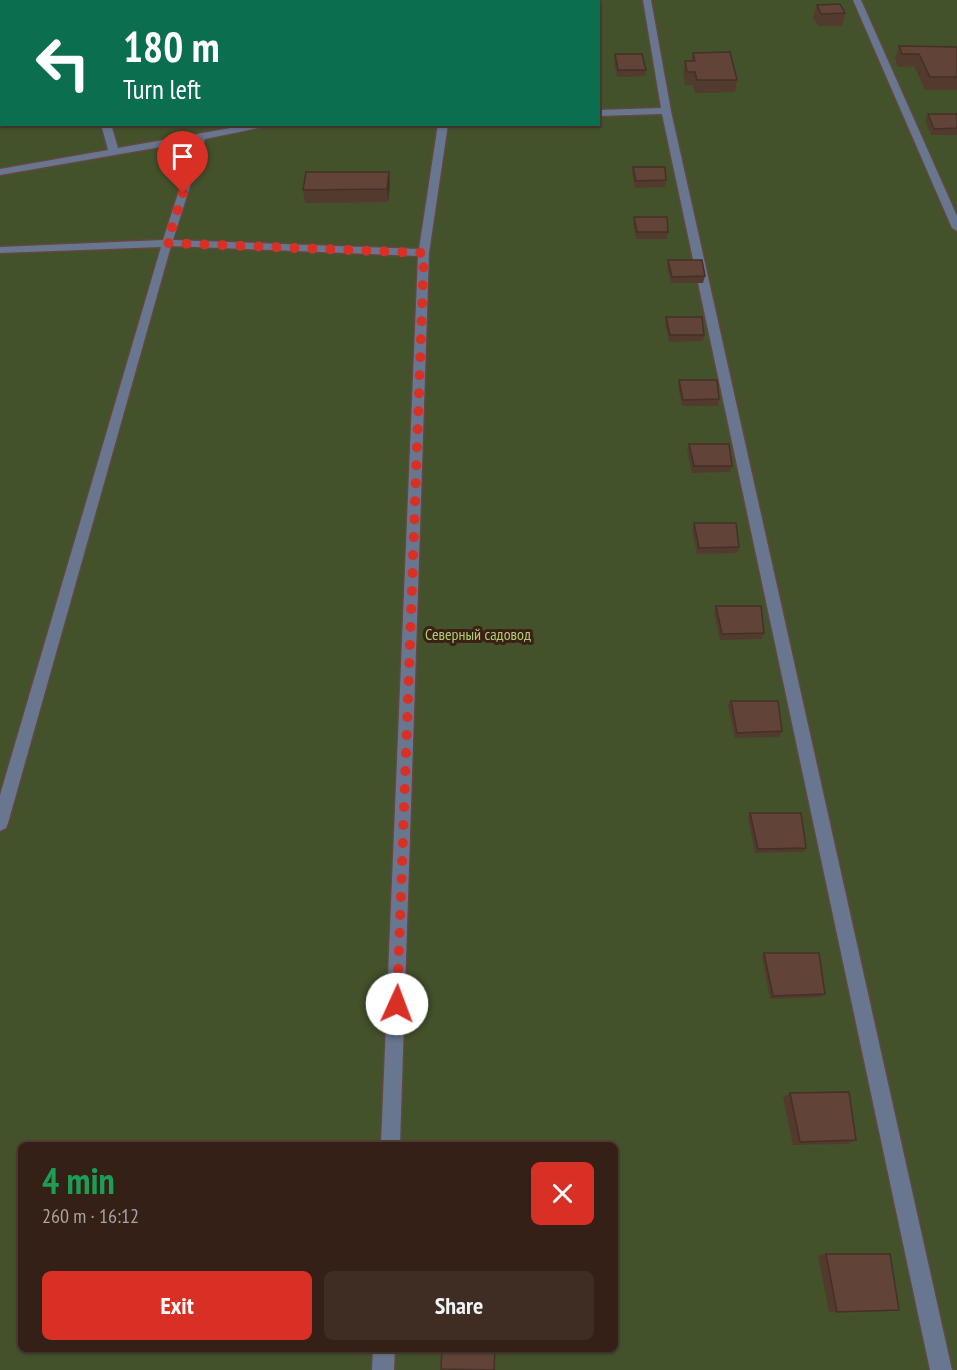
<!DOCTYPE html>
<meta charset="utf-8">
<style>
body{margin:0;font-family:"PT Sans Narrow",sans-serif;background:#3f2d23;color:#f1f3f6;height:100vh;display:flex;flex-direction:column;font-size:22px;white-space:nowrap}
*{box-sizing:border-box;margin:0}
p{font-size:20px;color:#a9a3a1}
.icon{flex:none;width:33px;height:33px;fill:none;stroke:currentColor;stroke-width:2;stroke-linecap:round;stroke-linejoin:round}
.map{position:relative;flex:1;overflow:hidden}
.drawer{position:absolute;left:18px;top:1142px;width:600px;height:210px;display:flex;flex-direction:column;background:#342016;border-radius:9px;box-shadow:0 2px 4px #0004,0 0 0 2px #4e3e35}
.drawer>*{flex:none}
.banner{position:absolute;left:0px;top:0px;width:600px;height:126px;box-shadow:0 2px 4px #0004,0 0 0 2px #4e3e35;background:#0b6e4f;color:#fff;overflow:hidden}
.pin{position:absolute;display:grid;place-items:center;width:51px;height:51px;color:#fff;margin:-62px -26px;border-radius:50% 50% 50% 0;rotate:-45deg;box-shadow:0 0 6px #0007}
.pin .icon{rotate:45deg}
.me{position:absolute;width:66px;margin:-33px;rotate:2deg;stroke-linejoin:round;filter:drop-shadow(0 0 4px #0008)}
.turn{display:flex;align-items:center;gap:21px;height:126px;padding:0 24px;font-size:27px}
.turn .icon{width:78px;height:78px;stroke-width:2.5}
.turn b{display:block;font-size:42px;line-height:51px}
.round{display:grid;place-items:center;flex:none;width:63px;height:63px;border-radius:9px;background:#3f2d23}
.headline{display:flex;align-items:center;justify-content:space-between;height:102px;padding:0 24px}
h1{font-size:36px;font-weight:700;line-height:45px;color:#1e9e55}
.primary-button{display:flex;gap:12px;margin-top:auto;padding:12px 24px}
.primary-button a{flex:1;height:69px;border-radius:9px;background:#d93025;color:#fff;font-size:24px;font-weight:700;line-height:69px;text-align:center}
.primary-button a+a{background:#3f2d23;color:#f1f3f6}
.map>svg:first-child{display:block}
.green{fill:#44522c;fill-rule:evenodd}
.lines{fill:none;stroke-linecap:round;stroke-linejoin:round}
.minor-casing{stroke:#62483d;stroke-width:3}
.minor{fill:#69768f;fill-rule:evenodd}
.wall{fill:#533a2f}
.shaded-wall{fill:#443026}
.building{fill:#614437;stroke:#443026;stroke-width:1.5}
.route{stroke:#d93025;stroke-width:10;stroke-dasharray:0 18}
.labels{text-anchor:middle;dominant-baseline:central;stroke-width:6;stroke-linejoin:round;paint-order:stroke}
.park-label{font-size:16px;fill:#adce72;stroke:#3b2015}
</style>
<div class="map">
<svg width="957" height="1370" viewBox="0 0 957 1370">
<rect width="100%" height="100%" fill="#462a1e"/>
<path class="green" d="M 0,0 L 957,0 L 957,1370 L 0,1370 ZM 2,2 L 598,2 L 598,124 L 2,124 ZM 21,1144 L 615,1144 L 615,1348 L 21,1348 Z"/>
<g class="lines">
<g class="minor-casing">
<path id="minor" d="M 68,0 L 76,0 L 76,2 L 68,2 Z
M 286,0 L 294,0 L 295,2 L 286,2 Z
M 463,0 L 471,0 L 471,2 L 463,2 Z
M 643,0 L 651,0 L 671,111 L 952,1370 L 930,1370 L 662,114 L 598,116 L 598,110 L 661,108 Z
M 853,0 L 861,0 L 957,216 L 957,231 L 952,228 Z
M 101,124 L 111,124 L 118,148 L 253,124 L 277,124 L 205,139 L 173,240 L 419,249 L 438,124 L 448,124 L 429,253 L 400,1144 L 381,1144 L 418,256 L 171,246 L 8,823 L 6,828 L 0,831 L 0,795 L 161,247 L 0,253 L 0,247 L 163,240 L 195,141 L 0,175 L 0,169 L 108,150 Z
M 373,1348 L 395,1348 L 394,1370 L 372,1370 Z"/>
</g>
<use href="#minor" class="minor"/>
</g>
<path class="wall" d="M 817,5 L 845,13 L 842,26 L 818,26 L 813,17 Z
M 899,46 L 957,47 L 957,90 L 925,90 L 914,66 L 898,67 L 895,58 Z
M 693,53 L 737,80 L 735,92 L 695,93 L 693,85 L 685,85 L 683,74 L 685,61 L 691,61 Z
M 615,54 L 646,70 L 645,76 L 617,77 L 614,61 Z
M 928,114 L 957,114 L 957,135 L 931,135 L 925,121 Z
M 633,167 L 666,180 L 665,187 L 635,188 L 632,174 Z
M 389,172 L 390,185 L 388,202 L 305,203 L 303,190 Z
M 634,217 L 668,232 L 667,239 L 636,239 L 633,224 Z
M 668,260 L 705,276 L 703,283 L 671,283 L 667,267 Z
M 666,317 L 704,335 L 703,341 L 669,342 L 665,324 Z
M 679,380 L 719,399 L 718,406 L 682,406 L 678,386 Z
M 689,444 L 732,466 L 730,472 L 692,473 L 687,450 Z
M 694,523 L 739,547 L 737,553 L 697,554 L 692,529 Z
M 716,606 L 764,633 L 762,639 L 720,640 L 714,612 Z
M 731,701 L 782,731 L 779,737 L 735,738 L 728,706 Z
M 750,813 L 806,848 L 803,852 L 755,853 L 748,818 Z
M 764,953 L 825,994 L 822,997 L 770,999 L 762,956 Z
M 790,1093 L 856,1140 L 848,1144 L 793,1145 L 783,1097 Z
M 826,1254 L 837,1312 L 829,1312 L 818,1255 Z"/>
<path class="shaded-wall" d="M 389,172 L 390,185 L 388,202 L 387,189 Z"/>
<path class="building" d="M 238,0 L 273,0 L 273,2 L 226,2 Z
M 840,4 L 845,13 L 821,14 L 817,5 Z
M 899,46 L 957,47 L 957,77 L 930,77 L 919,54 L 902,54 Z
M 730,52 L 737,80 L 697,80 L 695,72 L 687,72 L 685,61 L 695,61 L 693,53 Z
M 615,54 L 642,54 L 646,70 L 618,70 Z
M 928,114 L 957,114 L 957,128 L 934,129 Z
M 633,167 L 665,167 L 666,180 L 636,181 Z
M 306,172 L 389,172 L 387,189 L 303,190 Z
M 634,217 L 667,217 L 668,232 L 637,232 Z
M 668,260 L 702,260 L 705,276 L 672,277 Z
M 666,317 L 702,317 L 704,335 L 670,335 Z
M 679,380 L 717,380 L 719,399 L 683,400 Z
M 689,444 L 729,444 L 732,466 L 694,466 Z
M 694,523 L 736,523 L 739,547 L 699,548 Z
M 716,606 L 761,606 L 764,633 L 722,634 Z
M 731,701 L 778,701 L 782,731 L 737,733 Z
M 750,813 L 801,813 L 806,848 L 758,849 Z
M 764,953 L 819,953 L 825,994 L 773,996 Z
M 849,1092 L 856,1140 L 800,1142 L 790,1093 Z
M 826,1254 L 890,1254 L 899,1310 L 837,1312 Z
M 442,1348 L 495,1348 L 494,1370 L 441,1369 Z"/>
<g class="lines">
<path class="route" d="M 183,193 L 167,243 L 424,253 L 397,1004"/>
</g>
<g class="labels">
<g class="park-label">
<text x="478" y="634">Северный садовод</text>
</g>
</g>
</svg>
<div class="pin" style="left:183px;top:193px;background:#d93025"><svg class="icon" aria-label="arrive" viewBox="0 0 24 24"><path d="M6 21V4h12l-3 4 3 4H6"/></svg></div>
<svg class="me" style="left:397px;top:1004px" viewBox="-20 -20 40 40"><circle r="19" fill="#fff"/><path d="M0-13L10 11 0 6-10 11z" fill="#d93025"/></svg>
<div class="banner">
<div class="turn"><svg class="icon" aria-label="left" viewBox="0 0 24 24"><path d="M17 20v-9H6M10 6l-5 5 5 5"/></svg><div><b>180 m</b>Turn left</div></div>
</div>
<section class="drawer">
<div class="headline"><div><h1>4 min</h1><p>260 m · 16:12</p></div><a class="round" style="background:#d93025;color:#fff"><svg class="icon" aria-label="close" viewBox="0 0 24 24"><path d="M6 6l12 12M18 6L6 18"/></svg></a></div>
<div class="primary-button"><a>Exit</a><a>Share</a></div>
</section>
</div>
